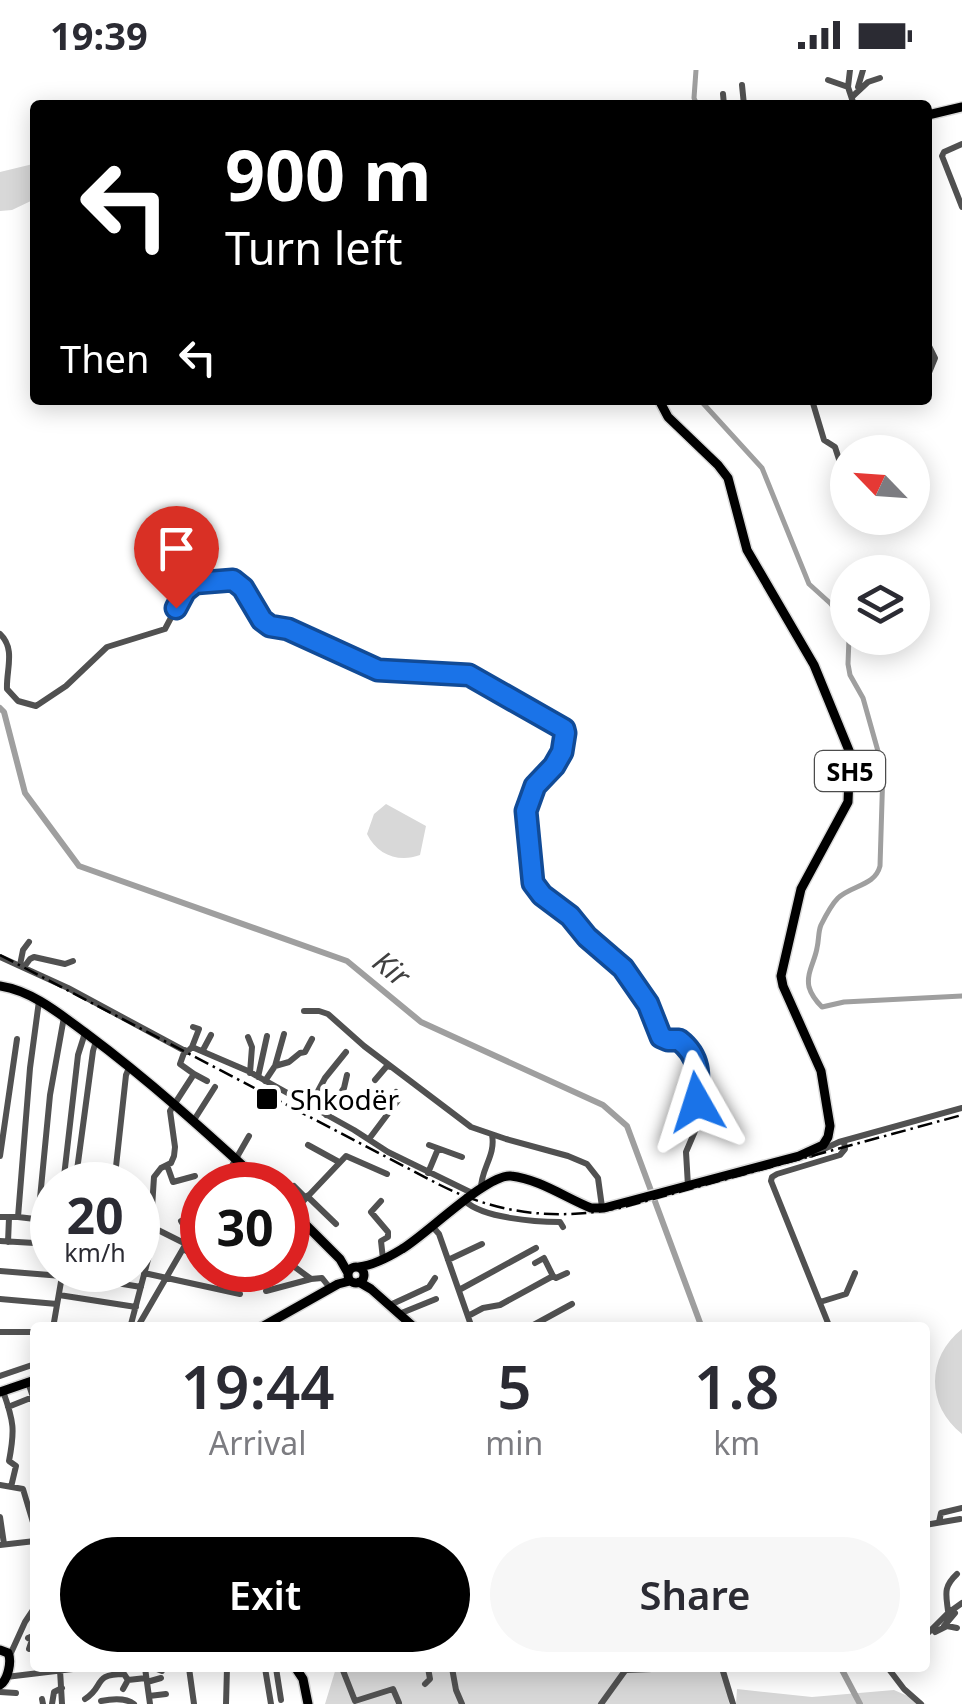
<!DOCTYPE html>
<meta charset="utf-8">
<style>
body{margin:0;font-family:"Noto Sans",sans-serif;background:#f7f7f7;color:#2b2b33;height:100vh;display:flex;flex-direction:column;font-size:38px;white-space:nowrap}
*{box-sizing:border-box;margin:0}
p{font-size:32px;color:#7c7c81}
.icon{flex:none;width:55px;height:55px;fill:none;stroke:currentColor;stroke-width:2;stroke-linecap:round;stroke-linejoin:round}
.map{position:relative;flex:1;overflow:hidden}
.sheet{position:absolute;left:30px;top:1252px;width:900px;height:350px;display:flex;flex-direction:column;background:#fff;border-radius:10px;box-shadow:0 5px 25px #0003}
.sheet>*{flex:none}
.banner{position:absolute;left:30px;top:30px;width:902px;height:305px;border-radius:10px;box-shadow:0 5px 25px #0003;background:#000;color:#fff;overflow:hidden}
.needle{width:65px;rotate:295deg}
.buttons{position:absolute;left:830px;top:365px;display:grid;gap:20px}
.buttons a{display:grid;place-items:center;width:100px;height:100px;border-radius:50%;background:#fff;box-shadow:0 5px 25px #0003;font-size:50px}
.speed{position:absolute;left:30px;top:1092px;display:flex;gap:20px;font-size:50px;font-weight:700;text-align:center}
.speed>*{display:grid;place-content:center;width:130px;height:130px;border-radius:50%;background:#fff;box-shadow:0 5px 25px #0003;line-height:1}
.speed small{font-size:25px;font-weight:400}
.speed .limit{border:15px solid #d22;background:#fff;color:#111}
.pin{position:absolute;display:grid;place-items:center;width:85px;height:85px;color:#fff;margin:-102px -42px;border-radius:50% 50% 50% 0;rotate:-45deg;box-shadow:0 0 10px #0007}
.pin .icon{rotate:45deg}
.me{position:absolute;width:110px;margin:-55px;rotate:354deg;stroke-linejoin:round;filter:drop-shadow(0 0 8px #0008)}
.turn{display:flex;align-items:center;gap:35px;height:210px;padding:0 30px;font-size:45px}
.turn .icon{width:130px;height:130px;stroke-width:2.5}
.turn b{display:block;font-size:70px;line-height:85px}
.then{display:flex;align-items:center;height:95px;padding:0 30px;background:#0003;gap:20px;font-size:38px}
.eta{display:flex;justify-content:space-evenly;align-items:center;height:170px;text-align:center}
.eta b{font-size:60px;font-weight:600;line-height:70px}
.action{display:flex;gap:20px;margin-top:auto;padding:20px 30px}
.action a{flex:1;height:115px;border-radius:60px;background:#000;color:#fff;font-size:40px;font-weight:600;line-height:115px;text-align:center}
.action a+a{background:#f7f7f7;color:#2b2b33}
.status{display:flex;justify-content:space-between;align-items:center;height:70px;padding:0 50px;background:#fff;direction:ltr}
.status svg{height:28px;fill:currentColor}
.map>svg:first-child{display:block}
.green{fill:#d8d8d8}
.lines{fill:none;stroke-linecap:round;stroke-linejoin:round}
.canal{stroke:#9f9f9f;stroke-width:5}
.river{stroke:#9f9f9f;stroke-width:6}
.major-casing{stroke:#dbdbdb;stroke-width:12}
.minor{stroke:#515151;stroke-width:6}
.major{stroke:#000;stroke-width:9}
.rail{stroke:#000;stroke-width:2.5;stroke-dasharray:15 5 2.5 5;stroke-linecap:butt}
.route-casing{stroke:#114b97;stroke-width:25}
.route{stroke:#1a73e8;stroke-width:18}
.poi-dot{fill:#000;stroke:#fff;stroke-width:4}
.labels{text-anchor:middle;dominant-baseline:central;stroke-width:10;stroke-linejoin:round;paint-order:stroke}
.shield{fill:#fff;stroke:#4c4c4c;stroke-width:2.5}
.shield-label{font-size:25px;font-weight:bold;fill:#000}
.poi-label{font-size:28px;fill:#000;stroke:#fff;text-anchor:start}
.water-label{font-size:30px;font-style:italic;fill:#404040;stroke:#fff}
</style>
<div class="status"><b>19:39</b><svg viewBox="0 0 49 12"><path d="M0 12V9h3v3zM5 12V6h3v6zM10 12V3h3v9zM15 12V0h3v12zM26 1h20v11H26zM47 4h2v5h-2z"/></svg></div>
<div class="map">
<svg width="962" height="1634" viewBox="0 0 962 1634">
<rect width="100%" height="100%" fill="#fff"/>
<path class="green" d="M 33,94 L 35,96 L 35,129 L 12,140 L 0,141 L 0,102 Z
M 386,734 L 426,756 L 420,785 C 399,793 377,785 367,764 L 374,744 Z
M 962,1259 L 962,1364 C 926,1336 926,1287 962,1259 Z
M 336,1598 L 721,1598 L 727,1614 L 729,1634 L 325,1634 Z
M 737,1619 L 812,1627 L 894,1620 L 926,1634 L 736,1634 Z"/>
<g class="lines">
<path class="canal" d="M 696,0 L 694,28 L 697,35
M 700,330 L 762,398 L 809,514 L 830,533 L 846,552 L 848,558
M 849,568 L 848,594 L 850,605 L 863,628 L 883,699 L 880,796 C 875,816 852,815 838,828 C 832,834 825,847 821,855 C 818,862 819,870 817,878 C 815,891 806,903 809,917 C 811,924 817,932 822,937 L 844,932 L 962,926"/>
<path class="river" d="M 0,638 L 4,642 L 25,723 L 79,796 L 347,891 L 421,952 L 603,1035 L 627,1056 L 702,1258
M 841,1598 L 860,1634"/>
<g class="major-casing">
<path id="major" d="M 928,45 L 962,37
M 0,916 C 33,921 61,945 87,964 C 150,1011 206,1062 264,1115
M 288,1137 L 340,1189 L 348,1203
M348 1205a8 8 0 1 1 16 0a8 8 0 1 1-16 0Z
M 359,1197 C 374,1195 389,1187 402,1179 C 426,1165 488,1103 511,1106 C 539,1109 566,1128 591,1138 L 604,1138 L 799,1086 L 823,1075 L 828,1067 L 830,1056 L 821,1001 L 783,916 L 781,906 L 801,819 L 848,732 L 850,683 L 814,595 L 747,480 L 728,408 L 718,395 L 668,347 L 659,330
M 359,1212 L 371,1219 L 415,1258
M 260,1258 L 338,1214 L 350,1211
M 0,1322 L 35,1310
M 0,1580 L 8,1583 C 12,1591 8,1610 0,1615
M 297,1600 L 303,1609 L 308,1634"/>
</g>
<path class="minor" d="M 850,0 L 848,17 L 854,35
M 828,10 L 848,17
M 742,15 L 744,35
M 858,17 L 863,0
M 723,24 L 724,35
M 853,26 L 868,12 L 880,8
M 962,74 L 944,82 L 942,86 L 962,137
M 928,274 L 935,288 L 928,305
M 812,330 L 824,370 L 835,377 L 848,417
M 0,564 C 16,579 6,600 7,619 L 18,631 L 36,636 L 66,616 L 107,577 L 165,559 L 183,525 L 192,514 L 202,511 L 233,511 L 243,518 L 262,550 L 270,556 L 288,559 L 378,600 L 469,605 L 563,659 L 565,663 L 562,682 L 553,696 L 535,716 L 526,741 L 529,795 L 533,813 L 539,822 L 570,847 L 587,867 L 623,898 L 645,928 L 661,967 L 668,971 L 679,970 L 693,984 L 699,1006 L 698,1054 L 686,1082 L 688,1116
M 0,887 L 68,918 L 187,982 L 192,977 L 248,1001 L 354,1060 L 388,1082 L 472,1123
M 20,895 L 23,880 L 29,872
M 24,897 L 30,889 L 34,887 L 65,894 L 73,891
M 304,941 L 319,941 L 328,944 L 364,976 L 471,1057 L 506,1069 L 568,1086 L 587,1094 L 598,1108 L 602,1137
M 248,967 L 252,977 L 250,1003
M 192,977 L 199,959 L 193,957
M 185,980 L 180,994 L 194,1004
M 203,980 L 211,965
M 275,996 L 284,964
M 258,1007 L 267,966
M 375,1010 L 387,996 L 391,997
M 265,1011 L 275,996 L 289,992 L 300,983 L 305,982 L 312,969
M 310,1036 L 325,1008 L 346,982
M 326,1045 L 344,1018 L 347,1005
M 194,1050 L 215,1017
M 369,1069 L 399,1029 L 400,1026 L 396,1022
M 308,1075 L 339,1092
M 429,1075 L 462,1087
M 811,1085 L 839,1072 L 962,1038
M 0,1086 L 17,969
M 167,1095 L 173,1112 L 195,1106
M 428,1103 L 438,1079
M 63,1115 L 78,985 L 85,963
M 75,1115 L 93,981 L 96,971
M 114,1115 L 126,1005 L 130,996
M 221,1115 L 249,1066
M 294,1116 L 306,1128
M 481,1118 C 481,1099 496,1085 492,1065
M 138,1125 L 152,1127
M 307,1126 L 336,1154
M 381,1131 L 371,1142 L 388,1162 L 388,1167 L 381,1171 L 383,1189
M 465,1131 C 483,1148 535,1152 560,1152 L 563,1157
M 293,1142 L 346,1086 L 387,1104
M 0,1147 L 18,1147 L 52,1151
M 18,1147 L 30,998 L 39,931
M 38,1149 L 50,1025 L 64,947
M 181,1151 L 184,1156 L 202,1168
M 138,1155 L 154,1155
M 432,1156 L 439,1164 L 472,1258
M 156,1159 L 186,1174
M 0,1171 L 52,1174
M 8,1172 L 9,1148
M 288,1173 L 290,1174
M 183,1179 L 195,1186 L 202,1187
M 138,1182 L 149,1184
M 191,1185 L 196,1192 L 202,1196
M 448,1190 L 482,1174
M 288,1192 L 311,1209
M 535,1193 L 544,1188 L 553,1206
M 0,1201 L 62,1206
M 144,1203 L 240,1224
M 62,1204 L 141,1217
M 459,1220 L 536,1178
M 266,1221 L 311,1209 L 322,1208 L 330,1218
M 59,1225 L 136,1237
M 0,1229 L 57,1234
M 820,1232 L 846,1224 L 855,1203
M 390,1235 L 429,1217 L 435,1208
M 399,1244 L 436,1229
M 468,1246 L 483,1238 L 500,1235 L 553,1206 L 556,1208 L 567,1203
M 53,1258 L 62,1206
M 130,1258 L 156,1159 L 152,1138 L 154,1107 L 161,1098 L 171,1093 L 174,1086 L 175,1077 L 170,1041 L 194,1004 L 207,1011
M 137,1258 L 202,1146
M 528,1258 L 572,1234
M 830,1258 L 771,1111 L 772,1107 L 777,1104 L 840,1085 L 845,1079 L 844,1071
M 0,1262 L 35,1262
M 0,1306 L 35,1294
M 28,1312 L 33,1327 L 35,1357
M 3,1321 C 14,1352 15,1360 9,1391 L 16,1396 L 11,1417
M 8,1337 L 33,1327
M 0,1415 L 23,1419 L 35,1459
M 0,1447 L 4,1474
M 939,1452 L 941,1443 L 962,1438
M 925,1455 L 960,1449
M 0,1475 L 35,1471
M 948,1541 C 946,1524 943,1517 957,1504
M 944,1556 L 955,1543
M 935,1562 L 947,1556 L 957,1558
M 925,1566 L 948,1543 L 962,1533
M 29,1579 L 32,1570 L 28,1568 L 35,1565
M 10,1585 L 25,1552 L 35,1537
M 145,1598 L 150,1634
M 154,1598 L 162,1601
M 189,1598 L 194,1634
M 265,1598 L 271,1634
M 276,1598 L 281,1630
M 342,1598 L 355,1631 L 393,1619 L 399,1633
M 452,1598 L 456,1620 L 462,1634
M 722,1598 L 733,1634
M 888,1598 L 904,1619 L 921,1634
M 60,1600 L 62,1634
M 627,1600 L 652,1599
M 6,1607 L 81,1598
M 147,1612 L 161,1608
M 425,1614 L 430,1609 L 428,1598
M 123,1619 L 128,1610
M 0,1622 L 16,1623
M 149,1626 L 166,1624
M 42,1629 L 43,1634
M 85,1629 C 105,1617 92,1604 124,1604 L 128,1610 L 146,1608
M 101,1631 C 111,1629 125,1627 134,1634
M 52,1634 L 54,1622 L 62,1618
M 226,1634 L 227,1598
M 601,1634 L 627,1598"/>
<use href="#major" class="major"/>
<path class="rail" d="M 0,885 L 440,1115 C 500,1145 559,1151 624,1137 L 962,1045"/>
</g>
<g class="lines">
<g class="route-casing">
<path id="route" d="M 176,538 L 185,521 L 195,513 L 233,510 L 243,518 L 262,550 L 270,556 L 288,559 L 378,600 L 469,605 L 564,659 L 565,663 L 562,682 L 554,696 L 535,716 L 526,741 L 533,813 L 542,825 L 570,846 L 587,867 L 623,898 L 648,934 L 661,967 L 668,970 L 679,970 C 701,987 699,1006 697,1032"/>
</g>
<use href="#route" class="route"/>
</g>
<rect class="poi-dot" x="255" y="1017" width="24" height="24" rx="5"/>
<g class="labels">
<rect class="shield" x="815" y="681" width="70" height="40" rx="8"/>
<g class="shield-label">
<text x="850" y="701">SH5</text>
</g>
<g class="poi-label">
<text x="290" y="1029">Shkodër</text>
</g>
<g class="water-label">
<text transform="translate(392 898) rotate(39)">Kir</text>
</g>
</g>
</svg>
<div class="buttons">
<a><svg class="needle" viewBox="-14 -14 28 28"><path d="M0-13l5 13h-10z" fill="#e53935"/><path d="M0 13l5-13h-10z" fill="#7c7c81"/></svg></a>
<a><svg class="icon" aria-label="layers" viewBox="0 0 24 24"><path d="M12 4l9 5-9 5-9-5zM3 14l9 5 9-5"/></svg></a>
</div>
<div class="speed"><div>20<small>km/h</small></div><div class="limit">30</div></div>
<div class="pin" style="left:176px;top:538px;background:#d93025"><svg class="icon" aria-label="arrive" viewBox="0 0 24 24"><path d="M6 21V4h12l-3 4 3 4H6"/></svg></div>
<svg class="me" style="left:697px;top:1032px" viewBox="-20 -20 40 40"><path d="M0-17L14 15 0 8-14 15z" fill="#1a73e8" stroke="#fff" stroke-width="4"/></svg>
<div class="banner">
<div class="turn"><svg class="icon" aria-label="left" viewBox="0 0 24 24"><path d="M17 20v-9H6M10 6l-5 5 5 5"/></svg><div><b>900 m</b>Turn left</div></div>
<div class="then">Then<svg class="icon" aria-label="left" viewBox="0 0 24 24"><path d="M17 20v-9H6M10 6l-5 5 5 5"/></svg></div>
</div>
<section class="sheet">
<div class="eta">
<div><b>19:44</b><p>Arrival</p></div>
<div><b>5</b><p>min</p></div>
<div><b>1.8</b><p>km</p></div>
</div>
<div class="action"><a>Exit</a><a>Share</a></div>
</section>
</div>
